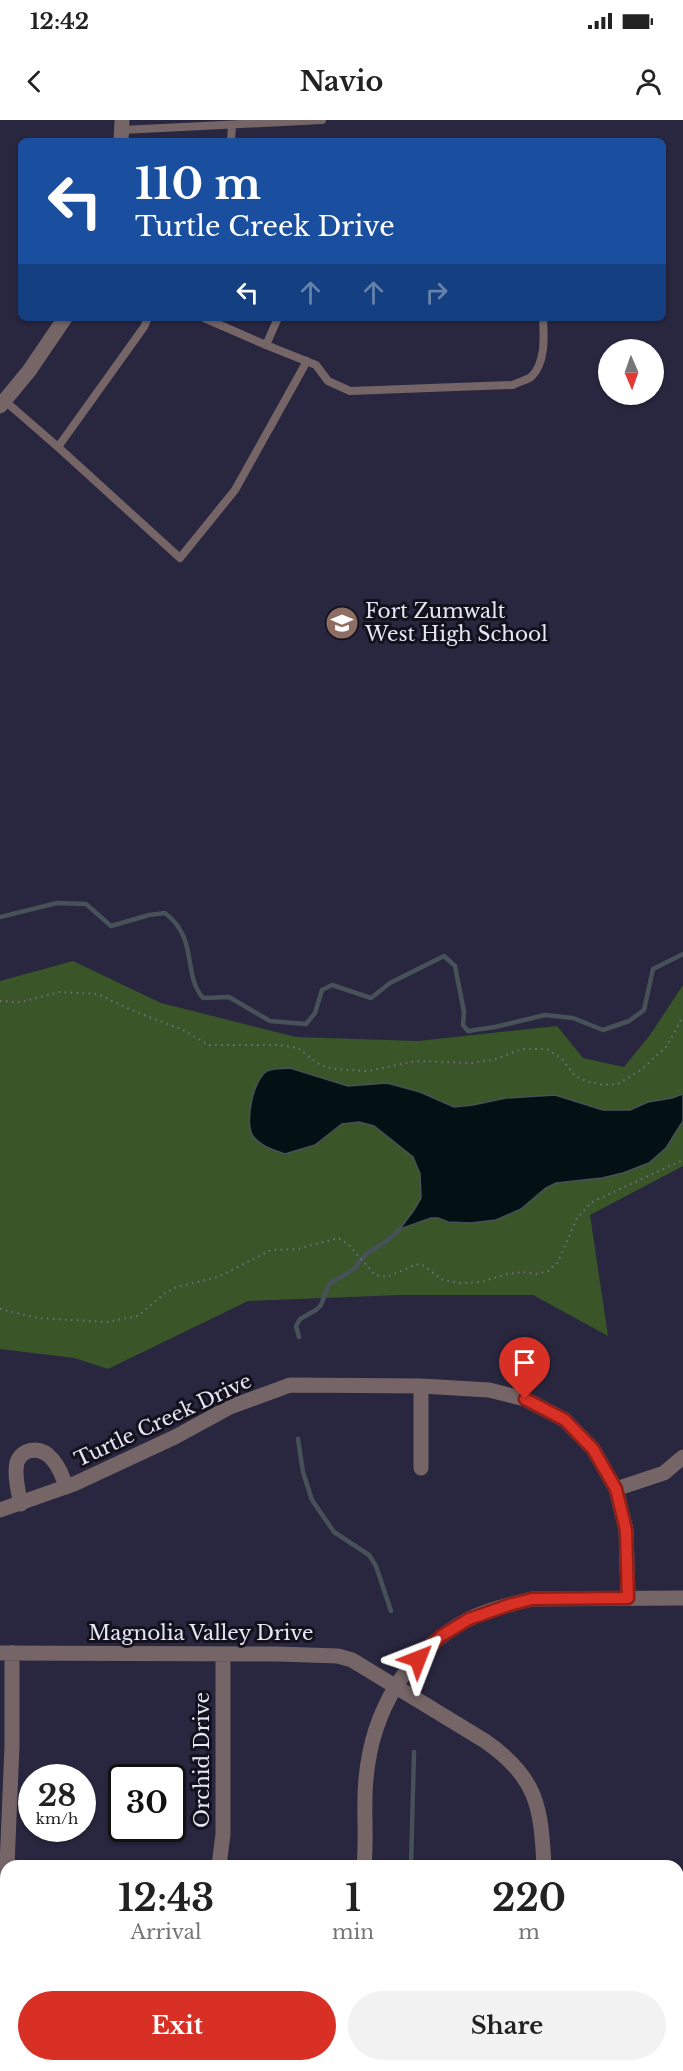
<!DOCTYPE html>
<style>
body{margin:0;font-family:"Libre Baskerville",serif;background:#f2f2f2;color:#222;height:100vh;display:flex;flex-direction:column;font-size:22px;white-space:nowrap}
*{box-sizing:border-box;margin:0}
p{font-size:20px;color:#767676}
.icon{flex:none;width:33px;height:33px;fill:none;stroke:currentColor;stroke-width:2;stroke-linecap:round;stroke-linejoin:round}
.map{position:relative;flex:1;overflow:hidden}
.drawer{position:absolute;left:0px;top:1740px;width:684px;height:212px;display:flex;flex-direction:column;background:#fff;border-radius:18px 18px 0 0;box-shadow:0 2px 4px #0004}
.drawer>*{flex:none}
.top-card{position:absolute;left:18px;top:18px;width:648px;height:183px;border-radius:9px;box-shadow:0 2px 4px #0004;background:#1a4fa0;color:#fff;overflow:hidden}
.needle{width:39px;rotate:178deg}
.tools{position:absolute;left:598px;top:219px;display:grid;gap:12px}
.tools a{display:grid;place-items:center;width:66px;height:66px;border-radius:50%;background:#fff;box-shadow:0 2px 4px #0004;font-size:30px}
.speed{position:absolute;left:18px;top:1644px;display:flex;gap:12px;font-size:30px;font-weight:700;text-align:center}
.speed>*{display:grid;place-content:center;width:78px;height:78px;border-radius:50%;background:#fff;box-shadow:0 2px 4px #0004;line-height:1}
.speed small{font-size:15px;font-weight:400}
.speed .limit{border:3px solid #111;border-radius:9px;background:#fff;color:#111}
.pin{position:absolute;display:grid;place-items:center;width:51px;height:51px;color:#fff;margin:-62px -26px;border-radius:50% 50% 50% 0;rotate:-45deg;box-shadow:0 0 6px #0007}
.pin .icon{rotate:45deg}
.me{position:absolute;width:66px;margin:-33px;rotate:45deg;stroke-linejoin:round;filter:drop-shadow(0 0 4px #0008)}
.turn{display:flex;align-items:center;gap:21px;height:126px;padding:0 18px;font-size:27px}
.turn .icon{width:78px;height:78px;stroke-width:2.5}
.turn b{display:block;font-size:42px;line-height:51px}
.lanes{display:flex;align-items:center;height:57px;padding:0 18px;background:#0003;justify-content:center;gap:30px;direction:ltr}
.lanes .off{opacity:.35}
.eta{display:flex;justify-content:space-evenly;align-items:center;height:102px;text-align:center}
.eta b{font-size:36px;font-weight:700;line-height:42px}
.cta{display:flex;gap:12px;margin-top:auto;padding:12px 18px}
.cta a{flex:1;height:69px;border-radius:36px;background:#d93025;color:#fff;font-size:24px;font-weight:700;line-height:69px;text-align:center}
.cta a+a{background:#f2f2f2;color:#222}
.status{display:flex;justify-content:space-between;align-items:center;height:42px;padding:0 30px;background:#fff;direction:ltr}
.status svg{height:16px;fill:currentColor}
header{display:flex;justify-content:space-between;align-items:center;height:78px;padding:0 18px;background:#fff;font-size:27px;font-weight:700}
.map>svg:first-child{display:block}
.green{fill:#3a5528}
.water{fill:#031114;stroke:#475158;stroke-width:1.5}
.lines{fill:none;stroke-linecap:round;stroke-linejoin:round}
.stream{stroke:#475158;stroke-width:4.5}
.path{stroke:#716e84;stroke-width:2;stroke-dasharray:1.5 4.5;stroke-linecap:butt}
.lane{stroke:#756566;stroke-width:8}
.street{stroke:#756566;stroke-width:15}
.route-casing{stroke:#8d1f18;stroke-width:15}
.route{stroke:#d93025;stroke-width:10}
.labels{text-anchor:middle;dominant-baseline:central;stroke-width:6;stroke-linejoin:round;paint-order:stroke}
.poi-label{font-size:20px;fill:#e7e6f6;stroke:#12111c;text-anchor:start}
.street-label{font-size:20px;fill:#e7e6f6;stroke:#12111c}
</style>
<div class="status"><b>12:42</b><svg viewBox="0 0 49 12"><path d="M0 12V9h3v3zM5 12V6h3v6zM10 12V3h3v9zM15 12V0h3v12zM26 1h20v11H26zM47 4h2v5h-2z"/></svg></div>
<header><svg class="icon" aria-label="back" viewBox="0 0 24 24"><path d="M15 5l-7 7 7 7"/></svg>Navio<svg class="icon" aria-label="person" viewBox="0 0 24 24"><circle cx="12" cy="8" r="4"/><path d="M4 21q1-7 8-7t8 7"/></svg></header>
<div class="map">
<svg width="683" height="1951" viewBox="0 0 683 1951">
<rect width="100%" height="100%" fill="#29263f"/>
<path class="green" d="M 73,841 L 161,883 L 296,917 L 418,921 L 557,906 L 583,938 L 624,947 L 650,915 L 683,865 L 683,1046 L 590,1095 L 608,1216 L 533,1175 L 400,1175 L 248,1181 L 108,1249 L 74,1238 L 0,1229 L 0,861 Z"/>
<path class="water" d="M 290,948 L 348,966 L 387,963 L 420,972 L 454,987 L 473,985 L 506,978 L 555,975 L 603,990 L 630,990 L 648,982 L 672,978 L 683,974 L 683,1001 L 666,1028 L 649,1043 L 623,1053 L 602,1058 L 556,1063 L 546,1068 L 521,1089 L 496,1100 L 471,1103 L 448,1102 L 438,1098 L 431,1098 L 400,1109 L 414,1090 L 421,1078 L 420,1054 L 413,1037 L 374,1006 L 359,1002 L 342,1004 L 315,1025 L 285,1034 C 274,1030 260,1026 253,1016 C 244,1004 253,959 267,951 C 274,948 283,949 290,948 Z"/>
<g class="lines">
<path class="stream" d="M 0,797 L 57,783 L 86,784 L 111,806 L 149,795 L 165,793 C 199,819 182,854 203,878 L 229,877 L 270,901 L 306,904 L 315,893 L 322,870 L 332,865 L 371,878 L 390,863 L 444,836 L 455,846 L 464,892 L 463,905 L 468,911 L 495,907 L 545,895 L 573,898 L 603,910 L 629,901 L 644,890 L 653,849 L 683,834
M 299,1217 L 296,1206 L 300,1199 L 316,1190 L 321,1185 L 329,1164 L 354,1149 L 365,1135 L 388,1120 L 400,1109
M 298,1319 L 303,1352 L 312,1380 L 334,1412 L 369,1435 L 376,1446 L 391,1491
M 411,1746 L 414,1632
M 341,1951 L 341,1946"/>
<path class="path" d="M 0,881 L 21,882 L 59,872 L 98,874 L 131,890 L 183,910 L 209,925 L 280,925 L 298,928 L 320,945 L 334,949 L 368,951 L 415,941 L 471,943 L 493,940 L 522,929 L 547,929 L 562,939 L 575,956 L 589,962 L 604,965 L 618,964 L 641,950 L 667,926 L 683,896
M 0,1189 L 38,1198 L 107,1202 L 138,1196 L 165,1173 L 177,1167 L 218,1157 L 271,1130 L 298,1129 L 338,1118 L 348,1124 L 375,1155 L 387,1157 L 415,1145 L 421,1144 L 443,1160 L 460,1163 L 481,1162 L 507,1154 L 523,1152 L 536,1154 L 548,1151 L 558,1142 L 577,1098 L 592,1082 L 683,1040"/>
<path class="lane" d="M 122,10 L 322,0
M 231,21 L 232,5
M 204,198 L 266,225
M 278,198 L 266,225 L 316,245 L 328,261 L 350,271 L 513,265 C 518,262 527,260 531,257 C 546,243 544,216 543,198
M 5,281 L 58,327 L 144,207 L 148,198
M 58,327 L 180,438 L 235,370 L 307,241"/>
<path class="street" d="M 121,21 L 122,0
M 0,286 L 29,251 L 65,198
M 421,1348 L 421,1266
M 616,1369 L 664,1353 L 683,1337
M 21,1384 C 18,1372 14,1355 17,1342 C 19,1337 22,1334 26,1332 C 49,1323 61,1350 66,1367
M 0,1390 L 74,1364 L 175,1317 L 230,1287 L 290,1265 L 421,1266 L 489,1270 L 525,1279 L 565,1300 L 593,1329 L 616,1369 L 626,1410 L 628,1478
M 0,1533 L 278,1534 L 338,1536 L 352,1540 L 485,1621 C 537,1657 541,1686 544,1746
M 7,1746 L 12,1626 L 12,1533
M 219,1746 L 223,1714 L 223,1535
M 364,1746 C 367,1717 363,1688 366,1659 C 372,1591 406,1533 467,1500 C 487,1490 511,1484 532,1479 L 683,1478
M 0,1790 L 6,1750
M 149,1951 L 150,1946
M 293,1951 L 294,1946
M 499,1951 L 499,1946"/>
</g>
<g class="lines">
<g class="route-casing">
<path id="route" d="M 418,1539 L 441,1516 L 469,1499 L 509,1485 L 532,1479 L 628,1478 L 626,1410 L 616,1369 L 593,1329 L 565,1300 L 525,1279"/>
</g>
<use href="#route" class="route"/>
</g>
<defs>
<g id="school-disc" transform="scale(1.725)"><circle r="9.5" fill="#8d6e63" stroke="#12111c"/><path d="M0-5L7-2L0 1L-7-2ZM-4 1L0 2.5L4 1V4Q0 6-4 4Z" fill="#fff"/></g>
</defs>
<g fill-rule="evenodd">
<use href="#school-disc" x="342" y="503"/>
</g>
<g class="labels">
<g class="poi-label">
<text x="365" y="491">Fort Zumwalt<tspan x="365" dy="23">West High School</tspan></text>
</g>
<g class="street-label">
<text transform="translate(163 1300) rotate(-25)">Turtle Creek Drive</text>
<text x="201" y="1513">Magnolia Valley Drive</text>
<text transform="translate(202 1640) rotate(-90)">Orchid Drive</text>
</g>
</g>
</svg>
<div class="tools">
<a><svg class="needle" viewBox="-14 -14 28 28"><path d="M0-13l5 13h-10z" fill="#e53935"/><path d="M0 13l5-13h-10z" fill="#767676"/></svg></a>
</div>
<div class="speed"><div>28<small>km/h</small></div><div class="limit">30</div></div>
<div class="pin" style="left:525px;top:1279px;background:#d93025"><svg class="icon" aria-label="arrive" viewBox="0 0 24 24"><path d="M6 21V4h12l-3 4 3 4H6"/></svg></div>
<svg class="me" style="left:418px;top:1539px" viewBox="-20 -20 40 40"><path d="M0-17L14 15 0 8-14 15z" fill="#d93025" stroke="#fff" stroke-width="4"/></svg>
<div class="top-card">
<div class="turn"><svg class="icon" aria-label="left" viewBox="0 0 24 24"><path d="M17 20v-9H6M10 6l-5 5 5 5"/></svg><div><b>110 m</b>Turtle Creek Drive</div></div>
<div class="lanes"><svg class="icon" aria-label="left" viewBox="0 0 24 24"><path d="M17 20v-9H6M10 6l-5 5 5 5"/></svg><svg class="icon off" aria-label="ahead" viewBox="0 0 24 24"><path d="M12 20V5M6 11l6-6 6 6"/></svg><svg class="icon off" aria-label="ahead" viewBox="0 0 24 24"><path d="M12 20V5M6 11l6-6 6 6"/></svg><svg class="icon off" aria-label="right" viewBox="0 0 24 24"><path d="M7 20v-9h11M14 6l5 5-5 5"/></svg></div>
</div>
<section class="drawer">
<div class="eta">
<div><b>12:43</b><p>Arrival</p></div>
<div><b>1</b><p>min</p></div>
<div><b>220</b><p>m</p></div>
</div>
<div class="cta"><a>Exit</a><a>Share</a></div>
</section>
</div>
